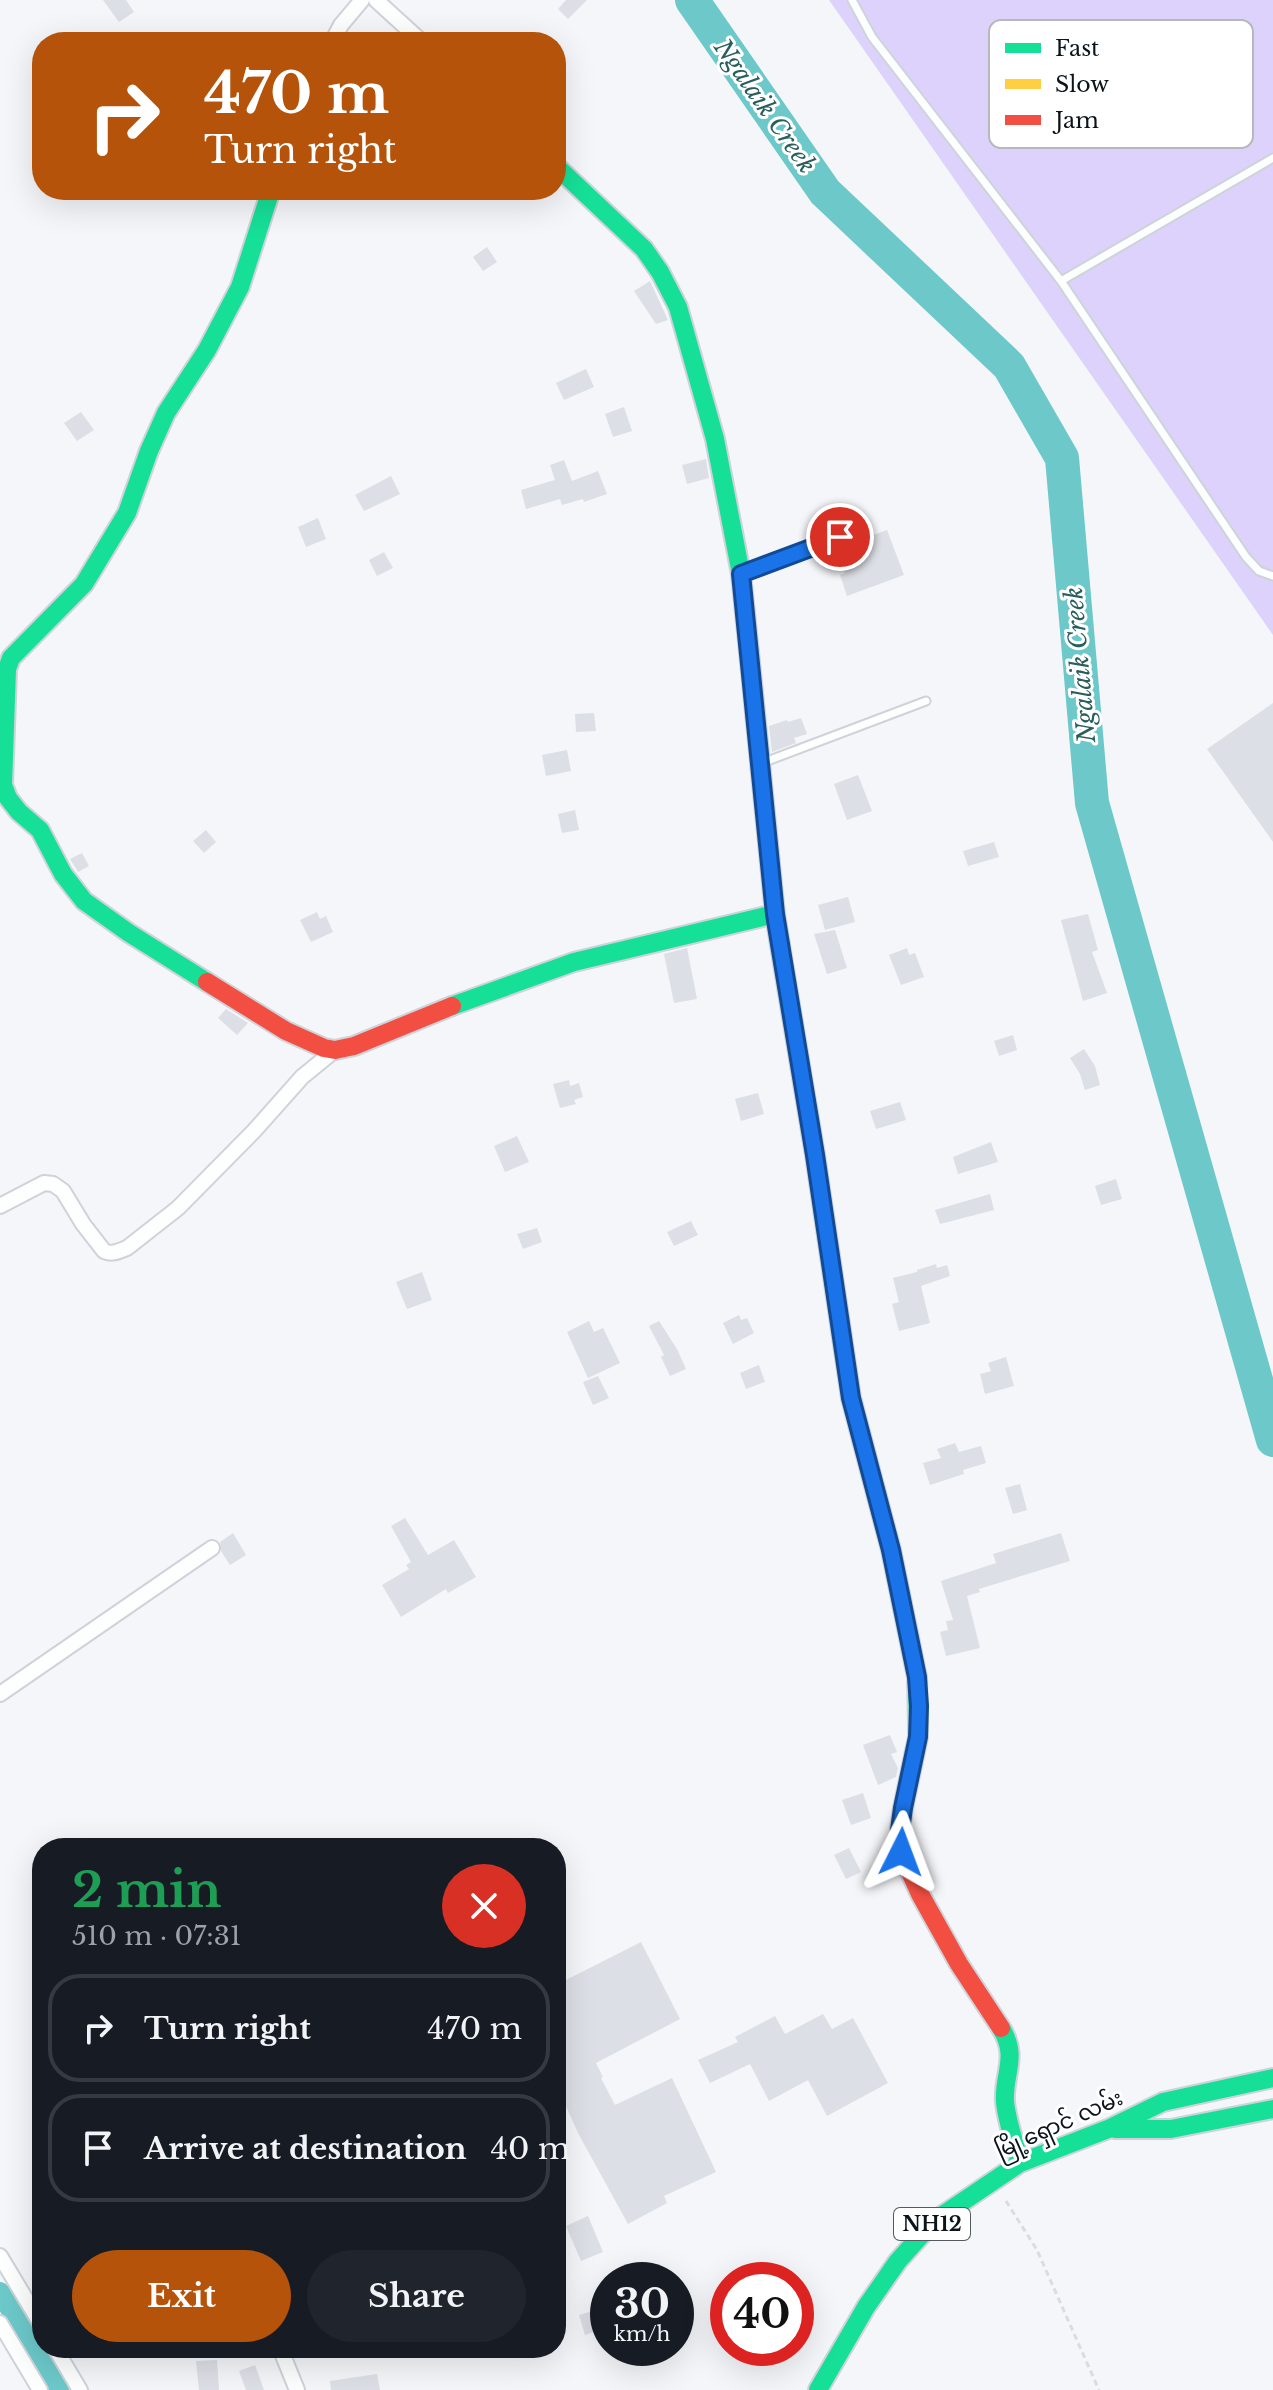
<!DOCTYPE html>
<meta charset="utf-8">
<style>
body{margin:0;font-family:"Libre Baskerville","Noto Sans Myanmar",serif;background:#20242c;color:#f1f3f6;height:100vh;display:flex;flex-direction:column;font-size:30px;white-space:nowrap}
*{box-sizing:border-box;margin:0}
p{font-size:26px;color:#9ea1a6}
.icon{flex:none;width:44px;height:44px;fill:none;stroke:currentColor;stroke-width:2;stroke-linecap:round;stroke-linejoin:round}
.map{position:relative;flex:1;overflow:hidden}
.side{position:absolute;left:32px;top:1838px;width:534px;height:520px;display:flex;flex-direction:column;background:#171b24;border-radius:32px;box-shadow:0 8px 32px #0002}
.side>*{flex:none}
.banner{position:absolute;left:32px;top:32px;width:534px;height:168px;border-radius:32px;box-shadow:0 8px 32px #0002;background:#b45309;color:#fff;overflow:hidden}
.speed{position:absolute;left:590px;top:2262px;display:flex;gap:16px;font-size:40px;font-weight:700;text-align:center}
.speed>*{display:grid;place-content:center;width:104px;height:104px;border-radius:50%;background:#171b24;box-shadow:0 8px 32px #0002;line-height:1}
.speed small{font-size:20px;font-weight:400}
.speed .limit{border:12px solid #d22;background:#fff;color:#111}
.pin{position:absolute;display:grid;place-items:center;width:68px;height:68px;color:#fff;margin:-34px;border:4px solid #fff;border-radius:50%;box-shadow:0 2px 8px #0007}
.me{position:absolute;width:88px;margin:-44px;rotate:3deg;stroke-linejoin:round;filter:drop-shadow(0 0 6px #0008)}
.turn{display:flex;align-items:center;gap:28px;height:168px;padding:0 40px;font-size:36px}
.turn .icon{width:104px;height:104px;stroke-width:2.5}
.turn b{display:block;font-size:56px;line-height:68px}
.round{display:grid;place-items:center;flex:none;width:84px;height:84px;border-radius:42px;background:#20242c}
.head{display:flex;align-items:center;justify-content:space-between;height:136px;padding:0 40px}
h1{font-size:48px;font-weight:700;line-height:60px;color:#1e9e55}
.button{display:flex;gap:16px;margin-top:auto;padding:16px 40px}
.button a{flex:1;height:92px;border-radius:48px;background:#b45309;color:#fff;font-size:32px;font-weight:700;line-height:92px;text-align:center}
.button a+a{background:#20242c;color:#f1f3f6}
ul{padding:0;list-style:none}
li{display:flex;align-items:center;gap:24px;height:108px;margin:0 16px 12px;padding:0 24px;border:4px solid #363941;border-radius:32px}
li div{flex:1}
li b{display:block;font-size:30px}
li em{font-style:normal}
.map>svg:first-child{display:block}
.green{fill:#dcd2fb}
.lines{fill:none;stroke-linecap:round;stroke-linejoin:round}
.canal{stroke:#6cc8c9;stroke-width:20}
.river{stroke:#6cc8c9;stroke-width:34}
.building{fill:#dcdfe5}
.lane-casing{stroke:#ced3d9;stroke-width:11}
.street-casing{stroke:#ced3d9;stroke-width:18}
.fast-casing{stroke:#ced3d9;stroke-width:22}
.slow-casing{stroke:#ced3d9;stroke-width:22}
.jam-casing{stroke:#ced3d9;stroke-width:22}
.path{stroke:#dcdcde;stroke-width:3;stroke-dasharray:6 4;stroke-linecap:butt}
.lane{stroke:#fdfefe;stroke-width:7}
.street{stroke:#fdfefe;stroke-width:14}
.fast{stroke:#16e098;stroke-width:18}
.slow{stroke:#ffcf43;stroke-width:18}
.jam{stroke:#f24e42;stroke-width:18}
.route-casing{stroke:#114b97;stroke-width:20}
.route{stroke:#1a73e8;stroke-width:14}
.labels{text-anchor:middle;dominant-baseline:central;stroke-width:6;stroke-linejoin:round;paint-order:stroke}
.shield{fill:#fff;stroke:#545a5f;stroke-width:2}
.shield-label{font-size:20px;font-weight:bold;fill:#0b141b}
.street-label{font-size:22px;fill:#0b141b;stroke:#fff}
.water-label{font-size:24px;font-style:italic;fill:#295e5d;stroke:#fff}
.key{fill:#fff;stroke:#b6b8bb;stroke-width:2}
.key-label{font-size:22px;fill:#0b141b}
</style>
<div class="map">
<svg width="1273" height="2390" viewBox="0 0 1273 2390">
<rect width="100%" height="100%" fill="#f4f6f9"/>
<path class="green" d="M 829,0 L 1273,0 L 1273,635 Z"/>
<g class="lines">
<path class="canal" d="M 0,2292 L 59,2390"/>
<path class="river" d="M 692,0 L 825,192 L 1009,366 L 1062,458 L 1092,803 L 1273,1440"/>
</g>
<path class="building" d="M 103,0 L 126,0 L 134,12 L 119,22 Z
M 566,0 L 587,0 L 568,19 L 558,9 Z
M 487,247 L 497,262 L 483,271 L 473,257 Z
M 650,281 L 668,320 L 656,324 L 634,291 Z
M 586,369 L 594,387 L 564,400 L 556,383 Z
M 624,407 L 632,431 L 613,437 L 605,414 Z
M 81,412 L 94,430 L 77,441 L 64,423 Z
M 706,459 L 709,478 L 687,484 L 682,465 Z
M 564,460 L 572,481 L 598,471 L 607,494 L 584,502 L 583,499 L 562,505 L 560,499 L 526,509 L 521,490 L 555,480 L 550,465 Z
M 391,476 L 400,494 L 364,511 L 355,495 Z
M 318,518 L 326,539 L 306,547 L 298,527 Z
M 887,530 L 904,575 L 847,596 L 840,575 L 845,573 L 841,561 L 870,551 L 865,538 Z
M 384,552 L 393,568 L 377,576 L 369,560 Z
M 1273,703 L 1273,842 L 1207,749 Z
M 594,713 L 596,731 L 576,732 L 575,714 Z
M 801,718 L 807,734 L 794,738 L 796,743 L 772,752 L 769,726 L 787,720 L 788,722 Z
M 567,750 L 571,771 L 546,776 L 542,755 Z
M 858,775 L 872,811 L 847,820 L 834,784 Z
M 575,810 L 579,830 L 562,833 L 558,814 Z
M 206,830 L 216,842 L 204,853 L 193,841 Z
M 994,842 L 999,857 L 968,866 L 963,851 Z
M 82,853 L 89,866 L 78,872 L 70,859 Z
M 848,897 L 855,922 L 825,930 L 818,905 Z
M 317,912 L 320,919 L 326,916 L 333,932 L 311,942 L 300,920 Z
M 1088,914 L 1098,950 L 1092,952 L 1107,993 L 1083,1001 L 1061,920 Z
M 835,930 L 847,968 L 827,974 L 814,934 Z
M 687,948 L 697,999 L 674,1003 L 664,954 Z
M 907,948 L 909,955 L 915,953 L 924,977 L 901,985 L 889,955 Z
M 226,1009 L 248,1023 L 237,1035 L 218,1018 Z
M 1013,1035 L 1017,1050 L 999,1056 L 994,1041 Z
M 1084,1049 L 1095,1066 L 1100,1085 L 1085,1090 L 1080,1074 L 1070,1058 Z
M 569,1080 L 570,1086 L 579,1083 L 583,1097 L 574,1100 L 576,1104 L 560,1108 L 553,1084 Z
M 758,1093 L 764,1114 L 741,1121 L 735,1099 Z
M 900,1102 L 906,1120 L 876,1129 L 870,1111 Z
M 517,1136 L 529,1162 L 505,1172 L 494,1146 Z
M 991,1142 L 998,1162 L 958,1174 L 953,1157 Z
M 1116,1179 L 1122,1199 L 1101,1205 L 1095,1186 Z
M 990,1194 L 994,1210 L 940,1224 L 935,1210 Z
M 691,1221 L 698,1235 L 674,1246 L 667,1232 Z
M 537,1228 L 542,1242 L 523,1249 L 517,1234 Z
M 936,1264 L 937,1268 L 947,1265 L 950,1276 L 921,1286 L 930,1323 L 899,1331 L 892,1304 L 899,1302 L 893,1278 L 917,1272 L 917,1270 Z
M 422,1272 L 432,1300 L 407,1309 L 396,1282 Z
M 739,1315 L 741,1320 L 747,1318 L 754,1333 L 733,1344 L 723,1323 Z
M 589,1321 L 594,1332 L 603,1328 L 620,1363 L 588,1378 L 567,1332 Z
M 659,1321 L 677,1349 L 686,1369 L 670,1376 L 661,1357 L 664,1355 L 649,1326 Z
M 1006,1357 L 1014,1386 L 985,1394 L 980,1374 L 991,1371 L 988,1363 Z
M 759,1365 L 765,1382 L 746,1389 L 740,1373 Z
M 598,1376 L 609,1398 L 593,1405 L 583,1382 Z
M 955,1443 L 959,1452 L 981,1446 L 986,1463 L 963,1470 L 964,1474 L 930,1485 L 923,1463 L 941,1458 L 937,1449 Z
M 1020,1484 L 1027,1510 L 1013,1514 L 1005,1488 Z
M 405,1518 L 428,1555 L 454,1540 L 476,1577 L 448,1593 L 446,1589 L 401,1617 L 382,1585 L 409,1569 L 406,1565 L 411,1562 L 391,1526 Z
M 233,1533 L 246,1555 L 230,1565 L 221,1551 L 220,1542 Z
M 1061,1533 L 1070,1561 L 979,1589 L 980,1592 L 967,1596 L 980,1648 L 946,1656 L 940,1632 L 948,1630 L 946,1621 L 953,1620 L 941,1581 L 996,1563 L 993,1554 Z
M 890,1735 L 897,1752 L 891,1754 L 898,1768 L 896,1777 L 878,1785 L 863,1745 Z
M 863,1793 L 871,1818 L 851,1825 L 842,1800 Z
M 849,1848 L 861,1872 L 846,1879 L 834,1855 Z
M 641,1942 L 680,2019 L 596,2063 L 603,2077 L 601,2078 L 615,2105 L 672,2078 L 716,2172 L 664,2196 L 667,2203 L 628,2224 L 578,2133 L 556,2084 L 556,1989 L 566,1985 L 564,1981 Z
M 823,2014 L 832,2029 L 853,2018 L 888,2083 L 827,2116 L 808,2080 L 769,2101 L 750,2064 L 710,2083 L 698,2060 L 738,2042 L 735,2037 L 775,2016 L 785,2034 Z
M 588,2216 L 603,2252 L 581,2261 L 566,2226 Z
M 595,2310 L 602,2329 L 585,2335 L 579,2315 Z
M 217,2360 L 219,2390 L 199,2390 L 196,2361 Z
M 255,2365 L 264,2390 L 246,2390 L 239,2371 Z
M 377,2374 L 380,2390 L 331,2390 L 330,2381 Z"/>
<g class="lines">
<g class="lane-casing">
<path id="lane" d="M 852,0 L 872,37 L 1061,281 L 1246,557 L 1259,571 L 1273,576
M 1061,281 L 1273,158
M 743,573 L 840,537
M 762,763 L 926,701"/>
</g>
<g class="street-casing">
<path id="street" d="M 376,0 L 422,42
M 332,42 L 341,25 L 362,0
M 0,1206 L 44,1183 L 53,1184 L 63,1191 L 83,1224 L 104,1251 C 112,1255 119,1251 127,1248 L 178,1208 L 254,1131 L 302,1077 L 335,1050
M 0,1694 L 212,1548
M 0,2256 L 42,2326
M 0,2323 L 40,2390
M 55,2348 L 80,2390
M 280,2348 L 297,2390"/>
</g>
<g class="fast-casing">
<path id="fast" d="M 556,166 L 644,249 L 660,272 L 678,307 L 715,439 L 741,574 L 749,652
M 780,945 L 815,1155 L 851,1398 L 891,1550 L 917,1677 L 918,1724
M 207,982 L 129,933 L 84,901 L 63,874 L 40,830 L 19,812 L 8,798 L 3,785 L 7,669 L 11,658 L 84,584 L 127,513 L 149,451 L 166,413 L 207,350 L 240,287 L 271,190
M 452,1006 L 574,962 L 775,914
M 1001,2028 C 1019,2057 1003,2074 1005,2102 C 1007,2122 1015,2143 1020,2163
M 1115,2129 L 1171,2129 L 1273,2109
M 818,2390 L 866,2307 L 898,2261 L 934,2221 L 1020,2163 L 1108,2129 L 1163,2102 L 1273,2078"/>
</g>
<g class="slow-casing">
<path id="slow" d="M 749,652 L 775,914 L 780,945"/>
</g>
<g class="jam-casing">
<path id="jam" d="M 207,982 L 286,1031 L 324,1048 L 335,1050 L 354,1046 L 452,1006
M 918,1724 L 918,1737 L 903,1808 L 900,1830 L 901,1852 L 920,1894 L 959,1964 L 1001,2028"/>
</g>
<path class="path" d="M 1006,2201 L 1037,2250 L 1099,2390"/>
<use href="#lane" class="lane"/>
<use href="#street" class="street"/>
<use href="#fast" class="fast"/>
<use href="#slow" class="slow"/>
<use href="#jam" class="jam"/>
</g>
<g class="lines">
<g class="route-casing">
<path id="route" d="M 840,537 L 741,574 L 775,914 L 815,1155 L 851,1398 L 891,1550 L 917,1677 L 919,1706 L 918,1737 L 903,1808 L 900,1830 L 901,1852"/>
</g>
<use href="#route" class="route"/>
</g>
<g class="labels">
<rect class="shield" x="894" y="2208" width="76" height="32" rx="6"/>
<g class="shield-label">
<text x="932" y="2224">NH12</text>
</g>
<g class="street-label">
<text transform="translate(1059 2124) rotate(-24)">မြို့ရှောင် လမ်း</text>
</g>
<g class="water-label">
<text transform="translate(765 106) rotate(55)">Ngalaik Creek</text>
<text transform="translate(1080 665) rotate(-95)">Ngalaik Creek</text>
</g>
</g>
<rect x="989" y="20" width="264" height="128" rx="12" class="key"/>
<rect x="1005" y="43" width="36" height="10" fill="#16e098"/>
<rect x="1005" y="79" width="36" height="10" fill="#ffcf43"/>
<rect x="1005" y="115" width="36" height="10" fill="#f24e42"/>
<g class="key-label">
<text x="1055" y="56">Fast</text>
<text x="1055" y="92">Slow</text>
<text x="1055" y="128">Jam</text>
</g>
</svg>
<div class="speed"><div>30<small>km/h</small></div><div class="limit">40</div></div>
<div class="pin" style="left:840px;top:537px;background:#d93025"><svg class="icon" aria-label="arrive" viewBox="0 0 24 24"><path d="M6 21V4h12l-3 4 3 4H6"/></svg></div>
<svg class="me" style="left:901px;top:1852px" viewBox="-20 -20 40 40"><path d="M0-17L14 15 0 8-14 15z" fill="#1a73e8" stroke="#fff" stroke-width="4"/></svg>
<div class="banner">
<div class="turn"><svg class="icon" aria-label="right" viewBox="0 0 24 24"><path d="M7 20v-9h11M14 6l5 5-5 5"/></svg><div><b>470 m</b>Turn right</div></div>
</div>
<section class="side">
<div class="head"><div><h1>2 min</h1><p>510 m · 07:31</p></div><a class="round" style="background:#d93025;color:#fff"><svg class="icon" aria-label="close" viewBox="0 0 24 24"><path d="M6 6l12 12M18 6L6 18"/></svg></a></div>
<ul>
<li><svg class="icon" aria-label="right" viewBox="0 0 24 24"><path d="M7 20v-9h11M14 6l5 5-5 5"/></svg><div><b>Turn right</b></div><em>470 m</em></li>
<li><svg class="icon" aria-label="arrive" viewBox="0 0 24 24"><path d="M6 21V4h12l-3 4 3 4H6"/></svg><div><b>Arrive at destination</b></div><em>40 m</em></li>
</ul>
<div class="button"><a>Exit</a><a>Share</a></div>
</section>
</div>
